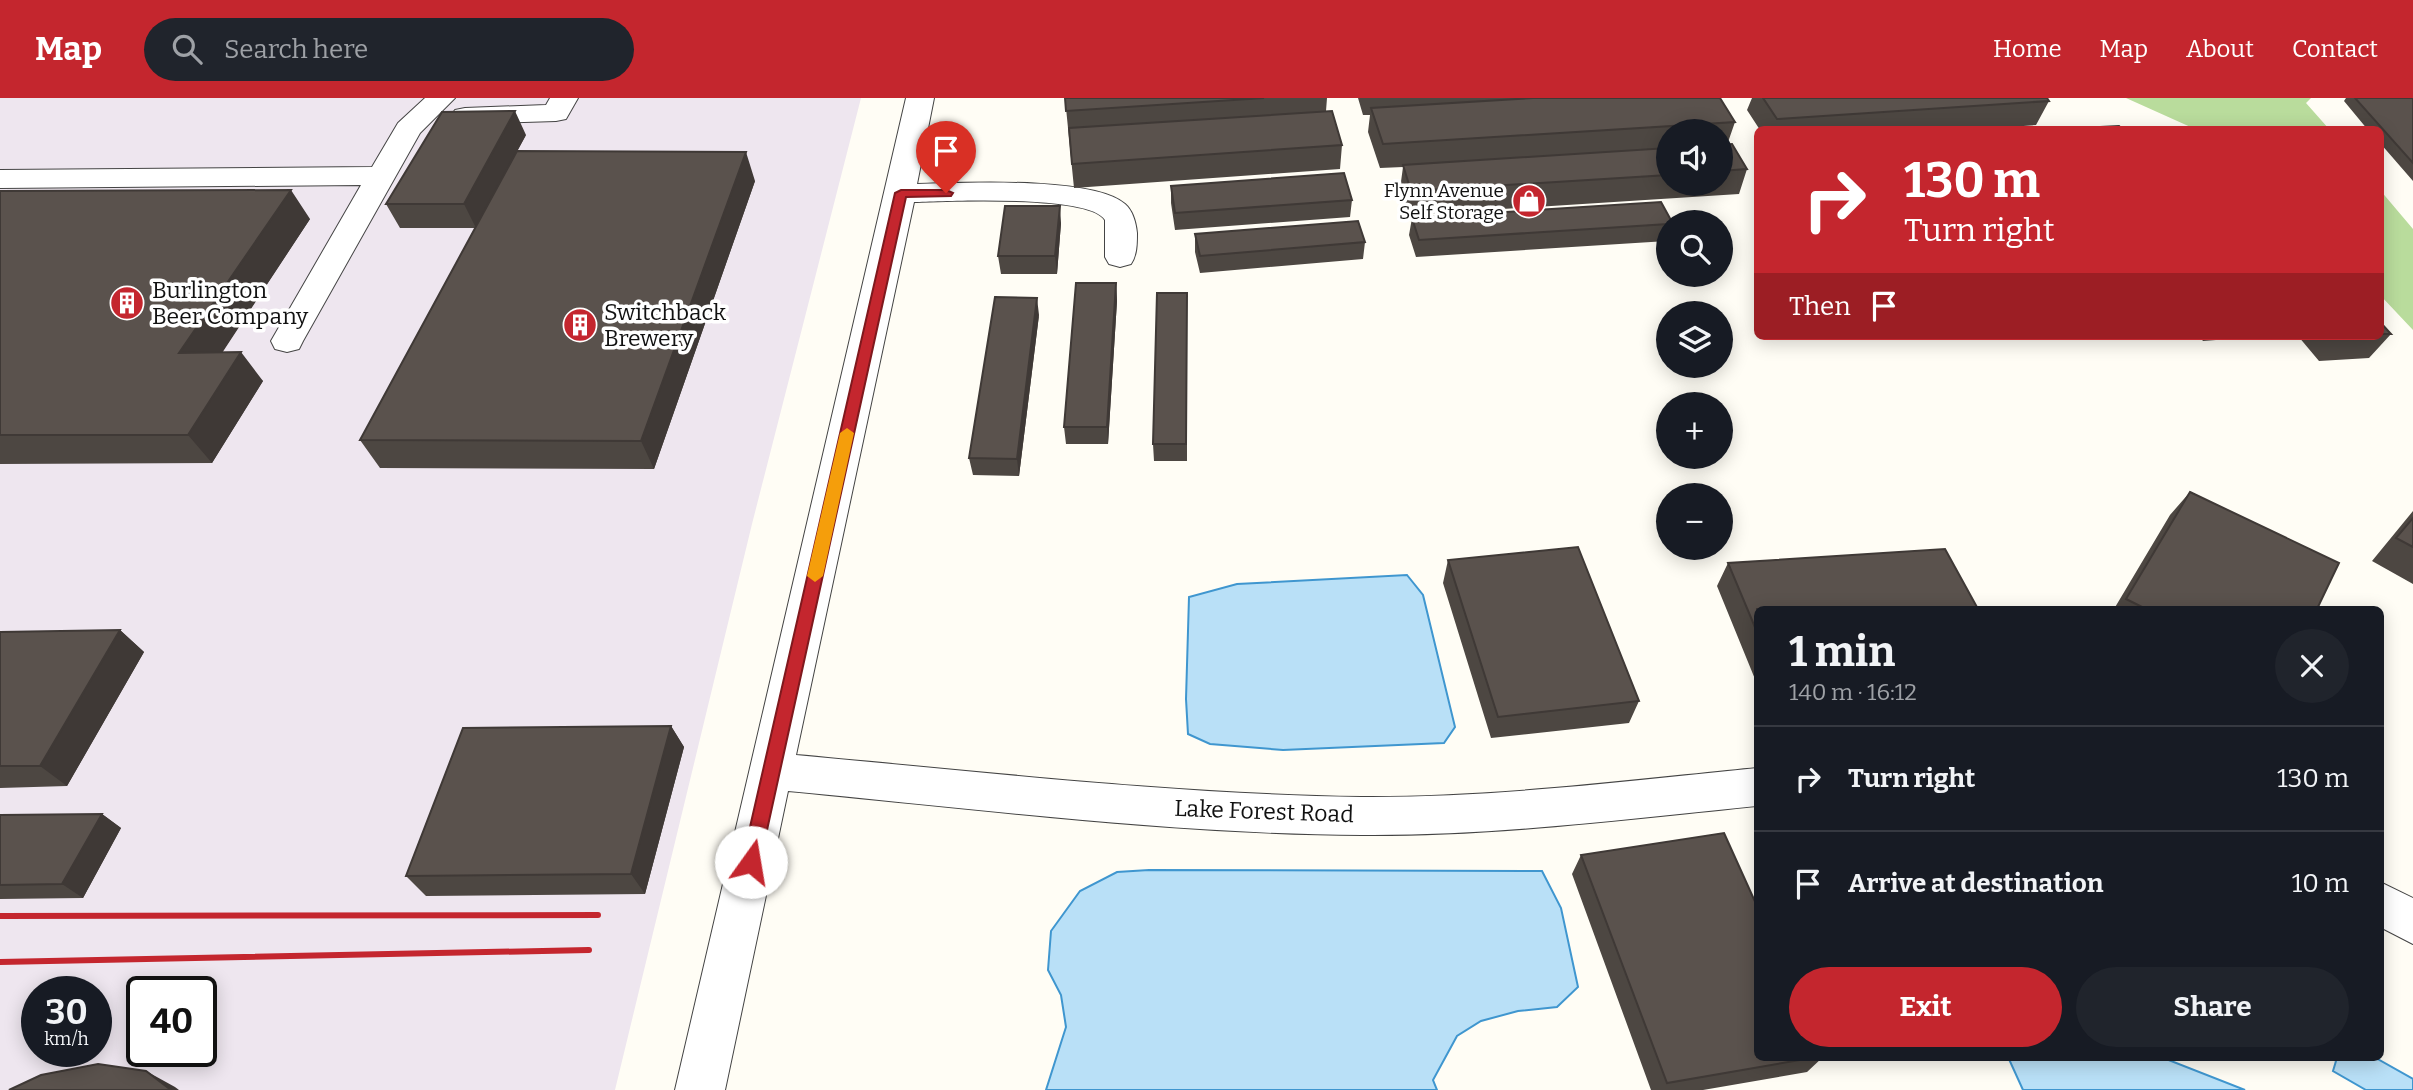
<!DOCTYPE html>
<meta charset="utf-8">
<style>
body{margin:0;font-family:Bitter,serif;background:#20242c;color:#f1f3f6;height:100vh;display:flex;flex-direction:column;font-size:26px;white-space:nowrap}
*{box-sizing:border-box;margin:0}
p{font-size:23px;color:#9ea1a6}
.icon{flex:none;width:38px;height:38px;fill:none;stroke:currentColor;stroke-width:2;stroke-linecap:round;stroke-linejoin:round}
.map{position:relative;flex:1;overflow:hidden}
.drawer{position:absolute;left:1754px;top:508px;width:630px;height:455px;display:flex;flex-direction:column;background:#171b24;border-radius:10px;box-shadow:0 4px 18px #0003}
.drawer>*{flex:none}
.hud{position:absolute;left:1754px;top:28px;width:630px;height:214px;border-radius:10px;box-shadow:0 4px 18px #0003;background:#c4262e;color:#fff;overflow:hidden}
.fabs{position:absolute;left:1656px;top:21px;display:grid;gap:14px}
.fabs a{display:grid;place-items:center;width:77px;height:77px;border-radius:50%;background:#171b24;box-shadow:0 4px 18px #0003;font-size:35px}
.speed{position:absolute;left:21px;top:878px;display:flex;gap:14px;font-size:35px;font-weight:700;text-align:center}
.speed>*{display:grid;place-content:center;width:91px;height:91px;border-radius:50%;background:#171b24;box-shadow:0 4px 18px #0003;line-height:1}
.speed small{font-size:18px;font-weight:400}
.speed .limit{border:4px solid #111;border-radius:10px;background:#fff;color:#111}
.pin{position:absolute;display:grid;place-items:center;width:60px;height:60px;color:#fff;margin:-72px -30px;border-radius:50% 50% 50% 0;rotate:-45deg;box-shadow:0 0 7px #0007}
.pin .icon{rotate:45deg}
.me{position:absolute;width:77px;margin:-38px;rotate:13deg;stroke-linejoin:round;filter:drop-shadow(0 0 5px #0008)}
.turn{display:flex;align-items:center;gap:24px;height:147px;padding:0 35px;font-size:32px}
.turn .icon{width:91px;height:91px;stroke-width:2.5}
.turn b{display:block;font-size:49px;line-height:60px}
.then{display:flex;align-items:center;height:66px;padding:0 35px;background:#0003;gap:14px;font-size:26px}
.round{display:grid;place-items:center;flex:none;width:74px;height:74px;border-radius:37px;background:#20242c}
.head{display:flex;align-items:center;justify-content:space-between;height:119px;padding:0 35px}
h1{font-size:42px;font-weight:700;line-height:52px}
.action{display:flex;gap:14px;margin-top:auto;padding:14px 35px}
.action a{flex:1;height:80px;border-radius:42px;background:#c4262e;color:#fff;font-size:28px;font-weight:700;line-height:80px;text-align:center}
.action a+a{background:#20242c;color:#f1f3f6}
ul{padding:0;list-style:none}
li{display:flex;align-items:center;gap:21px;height:105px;padding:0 35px;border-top:2px solid #363941}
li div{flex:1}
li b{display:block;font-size:26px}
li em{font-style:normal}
header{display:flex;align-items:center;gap:42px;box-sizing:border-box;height:98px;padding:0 35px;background:#c4262e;color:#fff}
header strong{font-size:33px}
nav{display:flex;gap:38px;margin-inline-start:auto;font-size:24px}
.search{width:490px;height:63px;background:#20242c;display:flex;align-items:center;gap:18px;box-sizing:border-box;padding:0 24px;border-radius:38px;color:#9ea1a6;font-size:26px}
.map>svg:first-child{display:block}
.industrial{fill:#eee6ef;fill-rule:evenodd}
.forest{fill:#b9dc9c}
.water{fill:#b9e0f7;stroke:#3f96cf;stroke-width:2}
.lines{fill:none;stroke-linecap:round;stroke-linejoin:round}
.minor-casing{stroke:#444;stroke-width:2}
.minor{fill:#fff;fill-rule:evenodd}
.rail{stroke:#c4262e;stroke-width:6}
.wall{fill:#4d4742;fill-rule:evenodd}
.shaded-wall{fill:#3f3936}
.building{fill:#5a524d;stroke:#3f3936;stroke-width:2}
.route{fill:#c4262e;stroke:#7f191e;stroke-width:2}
.slow{fill:#f59e0b}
.labels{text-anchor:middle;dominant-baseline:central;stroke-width:7;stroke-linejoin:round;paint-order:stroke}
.far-poi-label{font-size:19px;fill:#111;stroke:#fff;text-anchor:end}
.poi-label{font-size:23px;fill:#111;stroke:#fff;text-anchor:start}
.street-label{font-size:23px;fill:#111;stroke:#fff}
</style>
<header>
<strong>Map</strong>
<div class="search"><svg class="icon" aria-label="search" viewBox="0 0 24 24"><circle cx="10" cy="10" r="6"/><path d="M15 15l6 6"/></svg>Search here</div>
<nav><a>Home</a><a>Map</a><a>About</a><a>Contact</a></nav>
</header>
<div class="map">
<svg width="2413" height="992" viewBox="0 0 2413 992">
<rect width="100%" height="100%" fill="#fffdf5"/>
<path class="industrial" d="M 0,0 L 861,0 L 752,426 L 615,992 L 0,992 ZM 37,894 L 96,894 L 96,954 L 37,954 ZM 142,894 L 201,894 L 201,954 L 142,954 Z"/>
<path class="forest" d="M 2126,0 L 2311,0 L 2306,5 L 2329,31 L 2195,31 Z
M 2380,92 L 2413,131 L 2413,232 L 2380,197 Z"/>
<path class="water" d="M 1407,477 L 1423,497 L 1455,629 L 1444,645 L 1283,652 L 1210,646 L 1188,636 L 1186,601 L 1189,499 L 1237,486 Z
M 1149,772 L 1542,773 L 1561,810 L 1578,889 L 1557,909 L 1518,913 L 1481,923 L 1457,938 L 1433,982 L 1437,992 L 1046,992 L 1066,929 L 1061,897 L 1048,872 L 1051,833 L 1080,793 L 1117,774 Z
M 2008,959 L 2161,959 L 2245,992 L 2023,992 Z
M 2329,959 L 2374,959 L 2413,981 L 2413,992 L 2366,992 L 2333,973 L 2336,963 Z"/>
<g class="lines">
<g class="minor-casing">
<path id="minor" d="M 425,0 L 455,0 L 420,35 L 303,243 L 299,251 L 287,254 L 275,251 L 271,243 L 361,87 L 0,90 L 0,72 L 372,69 L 398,25 Z
M 550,0 L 578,0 L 566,21 L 556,23 L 465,26 L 455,24 L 451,18 L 455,12 L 465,10 L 546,7 Z
M 906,0 L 934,0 L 917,86 C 961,85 1093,78 1125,106 C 1133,113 1136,125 1137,135 C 1137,146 1137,157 1131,166 L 1120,169 L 1109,166 L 1105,159 L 1105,122 C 1090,96 946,103 914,104 L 796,657 C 984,674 1172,696 1361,699 C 1493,700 1625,683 1757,670 L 1757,708 C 1626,721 1494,738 1362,737 C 1170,736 979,711 788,693 L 725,992 L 675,992 Z
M 2380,784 L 2413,800 L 2413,846 L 2380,829 Z"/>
</g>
<use href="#minor" class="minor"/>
<path class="rail" d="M 0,818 L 598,817
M 0,864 L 589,852"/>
</g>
<path class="wall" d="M 1065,0 L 1327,0 L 1326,13 L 1342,47 L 1340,71 L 1074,90 Z
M 1358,0 L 1720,0 L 1735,24 L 1727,47 L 1747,71 L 1739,96 L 1408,117 L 1400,91 L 1403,69 L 1380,70 L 1368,34 L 1370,17 L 1363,17 ZM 1668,33 L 1720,33 L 1720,86 L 1668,86 Z
M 1752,0 L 2047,0 L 2049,3 L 2036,27 L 1967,32 L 1760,32 L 1747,12 Z
M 2346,0 L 2413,0 L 2413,83 L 2380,45 L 2380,32 L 2368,32 L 2344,3 Z
M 526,37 L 517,53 L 755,83 L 654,371 L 380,370 L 360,342 L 475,130 L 400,130 L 386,106 Z
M 1171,88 L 1352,102 L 1350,119 L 1175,132 L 1171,105 Z
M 0,93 L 310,121 L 222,254 L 263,283 L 212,365 L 0,366 Z
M 1412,120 L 1668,126 L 1668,140 L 1667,143 L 1416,159 L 1409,137 Z
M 1061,125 L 1057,176 L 1001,176 L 998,158 Z
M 1195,136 L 1365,144 L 1363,161 L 1200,175 L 1195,154 Z
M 1116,185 L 1117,203 L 1108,346 L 1066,346 L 1064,329 Z
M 1187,195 L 1187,363 L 1154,363 L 1153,346 Z
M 1039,217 L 1019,378 L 973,377 L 969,360 Z
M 2380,224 L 2391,236 L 2369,260 L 2319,263 L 2298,238 L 2380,238 Z
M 2199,238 L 2268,238 L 2203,243 Z
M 2190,394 L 2317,511 L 2114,511 L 2170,417 Z
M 2413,413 L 2413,486 L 2372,463 Z
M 1448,462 L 1639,603 L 1629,625 L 1491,640 L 1443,485 Z
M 1728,465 L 1757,511 L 1757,586 L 1717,488 Z
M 120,532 L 144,554 L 67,688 L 0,690 L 0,534 Z
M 671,628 L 684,649 L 645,796 L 426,798 L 406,778 Z
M 102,716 L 121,730 L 83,800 L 0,801 L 0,717 Z
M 1581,757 L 1757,959 L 1823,959 L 1807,974 L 1703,992 L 1651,992 L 1572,776 Z"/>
<path class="shaded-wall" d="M 515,13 L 526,37 L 476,130 L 464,106 Z
M 746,54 L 755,83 L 654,371 L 641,343 Z
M 291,92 L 310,121 L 203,284 L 179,255 Z
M 1060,108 L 1061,125 L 1057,176 L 1055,158 Z
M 1116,185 L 1117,203 L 1108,346 L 1107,329 Z
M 1037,200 L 1039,217 L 1019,378 L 1017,361 Z
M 241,254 L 263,283 L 212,365 L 188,337 Z
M 120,532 L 144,554 L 67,688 L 40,668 Z
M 671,628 L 684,649 L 645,796 L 631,776 Z
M 102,716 L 121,730 L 83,800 L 62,786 Z
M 146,973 L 175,989 L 179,992 L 171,992 Z"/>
<path class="building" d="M 1065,0 L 1264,0 L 1066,13 Z
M 1533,0 L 1720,0 L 1735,24 L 1383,46 L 1371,10 Z
M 1763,0 L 2047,0 L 2049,3 L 1777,21 Z
M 2355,0 L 2413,0 L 2413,65 Z
M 515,13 L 464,106 L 386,106 L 442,14 Z
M 1332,13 L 1342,47 L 1072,66 L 1069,30 Z
M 2119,28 L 2123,32 L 2061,31 Z
M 1732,46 L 1747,71 L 1720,73 L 1720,47 Z
M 1668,50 L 1668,77 L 1411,93 L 1403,67 Z
M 517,53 L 746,54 L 641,343 L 360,342 Z
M 1344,75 L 1352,102 L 1175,115 L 1171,88 Z
M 291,92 L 179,255 L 241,254 L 188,337 L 0,337 L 0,93 Z
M 1661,104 L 1672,124 L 1668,124 L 1668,126 L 1419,142 L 1412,120 Z
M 1005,108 L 1060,108 L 1055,158 L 998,158 Z
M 1358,123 L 1365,144 L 1200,158 L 1195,136 Z
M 1076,185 L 1116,185 L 1107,329 L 1064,329 Z
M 1157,195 L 1187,195 L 1186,346 L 1153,346 Z
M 995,199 L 1037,200 L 1017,361 L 969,360 Z
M 2380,224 L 2391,236 L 2380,236 Z
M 2190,394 L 2339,465 L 2317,511 L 2146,511 L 2126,501 Z
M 2413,420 L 2413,449 L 2396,440 Z
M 1578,449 L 1639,603 L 1498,619 L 1448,462 Z
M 1945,451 L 1978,511 L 1757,511 L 1757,534 L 1728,465 Z
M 120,532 L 40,668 L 0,668 L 0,534 Z
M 671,628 L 631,776 L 406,778 L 463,630 Z
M 102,716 L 62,786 L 0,787 L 0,717 Z
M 1724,735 L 1757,808 L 1757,959 L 1817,959 L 1667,985 L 1581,757 Z
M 98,966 L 146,973 L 171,992 L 9,992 L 41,977 Z"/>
<path class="route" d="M 946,92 L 953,95 L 951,98 L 906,99 L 760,764 L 757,770 L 751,772 L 744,770 L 742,764 L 895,95 L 901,92 Z"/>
<path class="slow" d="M 847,330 L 854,335 L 823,478 L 815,484 L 807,478 L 840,335 Z"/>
<defs>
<g id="shop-disc" transform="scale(1.75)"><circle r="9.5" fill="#c4262e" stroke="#fff"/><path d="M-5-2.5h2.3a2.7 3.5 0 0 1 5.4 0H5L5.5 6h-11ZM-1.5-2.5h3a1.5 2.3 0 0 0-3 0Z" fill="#fff"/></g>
<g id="building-disc" transform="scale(1.75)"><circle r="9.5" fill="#c4262e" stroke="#fff"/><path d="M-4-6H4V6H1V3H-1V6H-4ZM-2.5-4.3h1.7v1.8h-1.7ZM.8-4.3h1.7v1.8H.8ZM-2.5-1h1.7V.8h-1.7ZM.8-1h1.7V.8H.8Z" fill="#fff"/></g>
</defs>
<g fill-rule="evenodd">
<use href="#shop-disc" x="1529" y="103"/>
<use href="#building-disc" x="127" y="205"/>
<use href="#building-disc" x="580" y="227"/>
</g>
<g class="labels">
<g class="far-poi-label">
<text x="1504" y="92">Flynn Avenue<tspan x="1504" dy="22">Self Storage</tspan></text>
</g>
<g class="poi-label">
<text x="152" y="192">Burlington<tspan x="152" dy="26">Beer Company</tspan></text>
<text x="604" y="214">Switchback<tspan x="604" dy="26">Brewery</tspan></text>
</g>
<g class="street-label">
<text transform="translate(1264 713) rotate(2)">Lake Forest Road</text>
</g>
</g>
</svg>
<div class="fabs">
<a><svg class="icon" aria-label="sound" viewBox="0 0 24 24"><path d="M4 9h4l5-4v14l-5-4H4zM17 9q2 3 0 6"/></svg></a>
<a><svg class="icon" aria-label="search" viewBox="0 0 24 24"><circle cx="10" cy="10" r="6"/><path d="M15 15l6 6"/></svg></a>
<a><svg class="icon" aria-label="layers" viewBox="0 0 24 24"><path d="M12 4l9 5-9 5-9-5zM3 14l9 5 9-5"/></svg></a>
<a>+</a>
<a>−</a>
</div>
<div class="speed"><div>30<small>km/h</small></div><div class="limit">40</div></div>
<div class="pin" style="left:946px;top:95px;background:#d93025"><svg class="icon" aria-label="arrive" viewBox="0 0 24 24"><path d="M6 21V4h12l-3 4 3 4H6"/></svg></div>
<svg class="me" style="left:751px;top:764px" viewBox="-20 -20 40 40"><circle r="19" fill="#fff"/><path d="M0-13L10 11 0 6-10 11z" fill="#c4262e"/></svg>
<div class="hud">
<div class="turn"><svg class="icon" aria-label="right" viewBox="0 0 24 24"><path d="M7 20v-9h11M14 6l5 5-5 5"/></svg><div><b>130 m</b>Turn right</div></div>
<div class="then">Then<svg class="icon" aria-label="arrive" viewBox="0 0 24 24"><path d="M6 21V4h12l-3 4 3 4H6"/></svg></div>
</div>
<section class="drawer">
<div class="head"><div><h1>1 min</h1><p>140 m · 16:12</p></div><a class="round"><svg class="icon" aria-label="close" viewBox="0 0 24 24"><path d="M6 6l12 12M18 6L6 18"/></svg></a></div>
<ul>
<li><svg class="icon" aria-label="right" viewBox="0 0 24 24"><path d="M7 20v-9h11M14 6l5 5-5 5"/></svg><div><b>Turn right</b></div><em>130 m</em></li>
<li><svg class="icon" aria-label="arrive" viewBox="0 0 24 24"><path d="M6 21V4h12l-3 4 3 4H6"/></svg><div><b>Arrive at destination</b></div><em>10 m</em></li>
</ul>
<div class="action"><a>Exit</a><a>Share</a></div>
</section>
</div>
